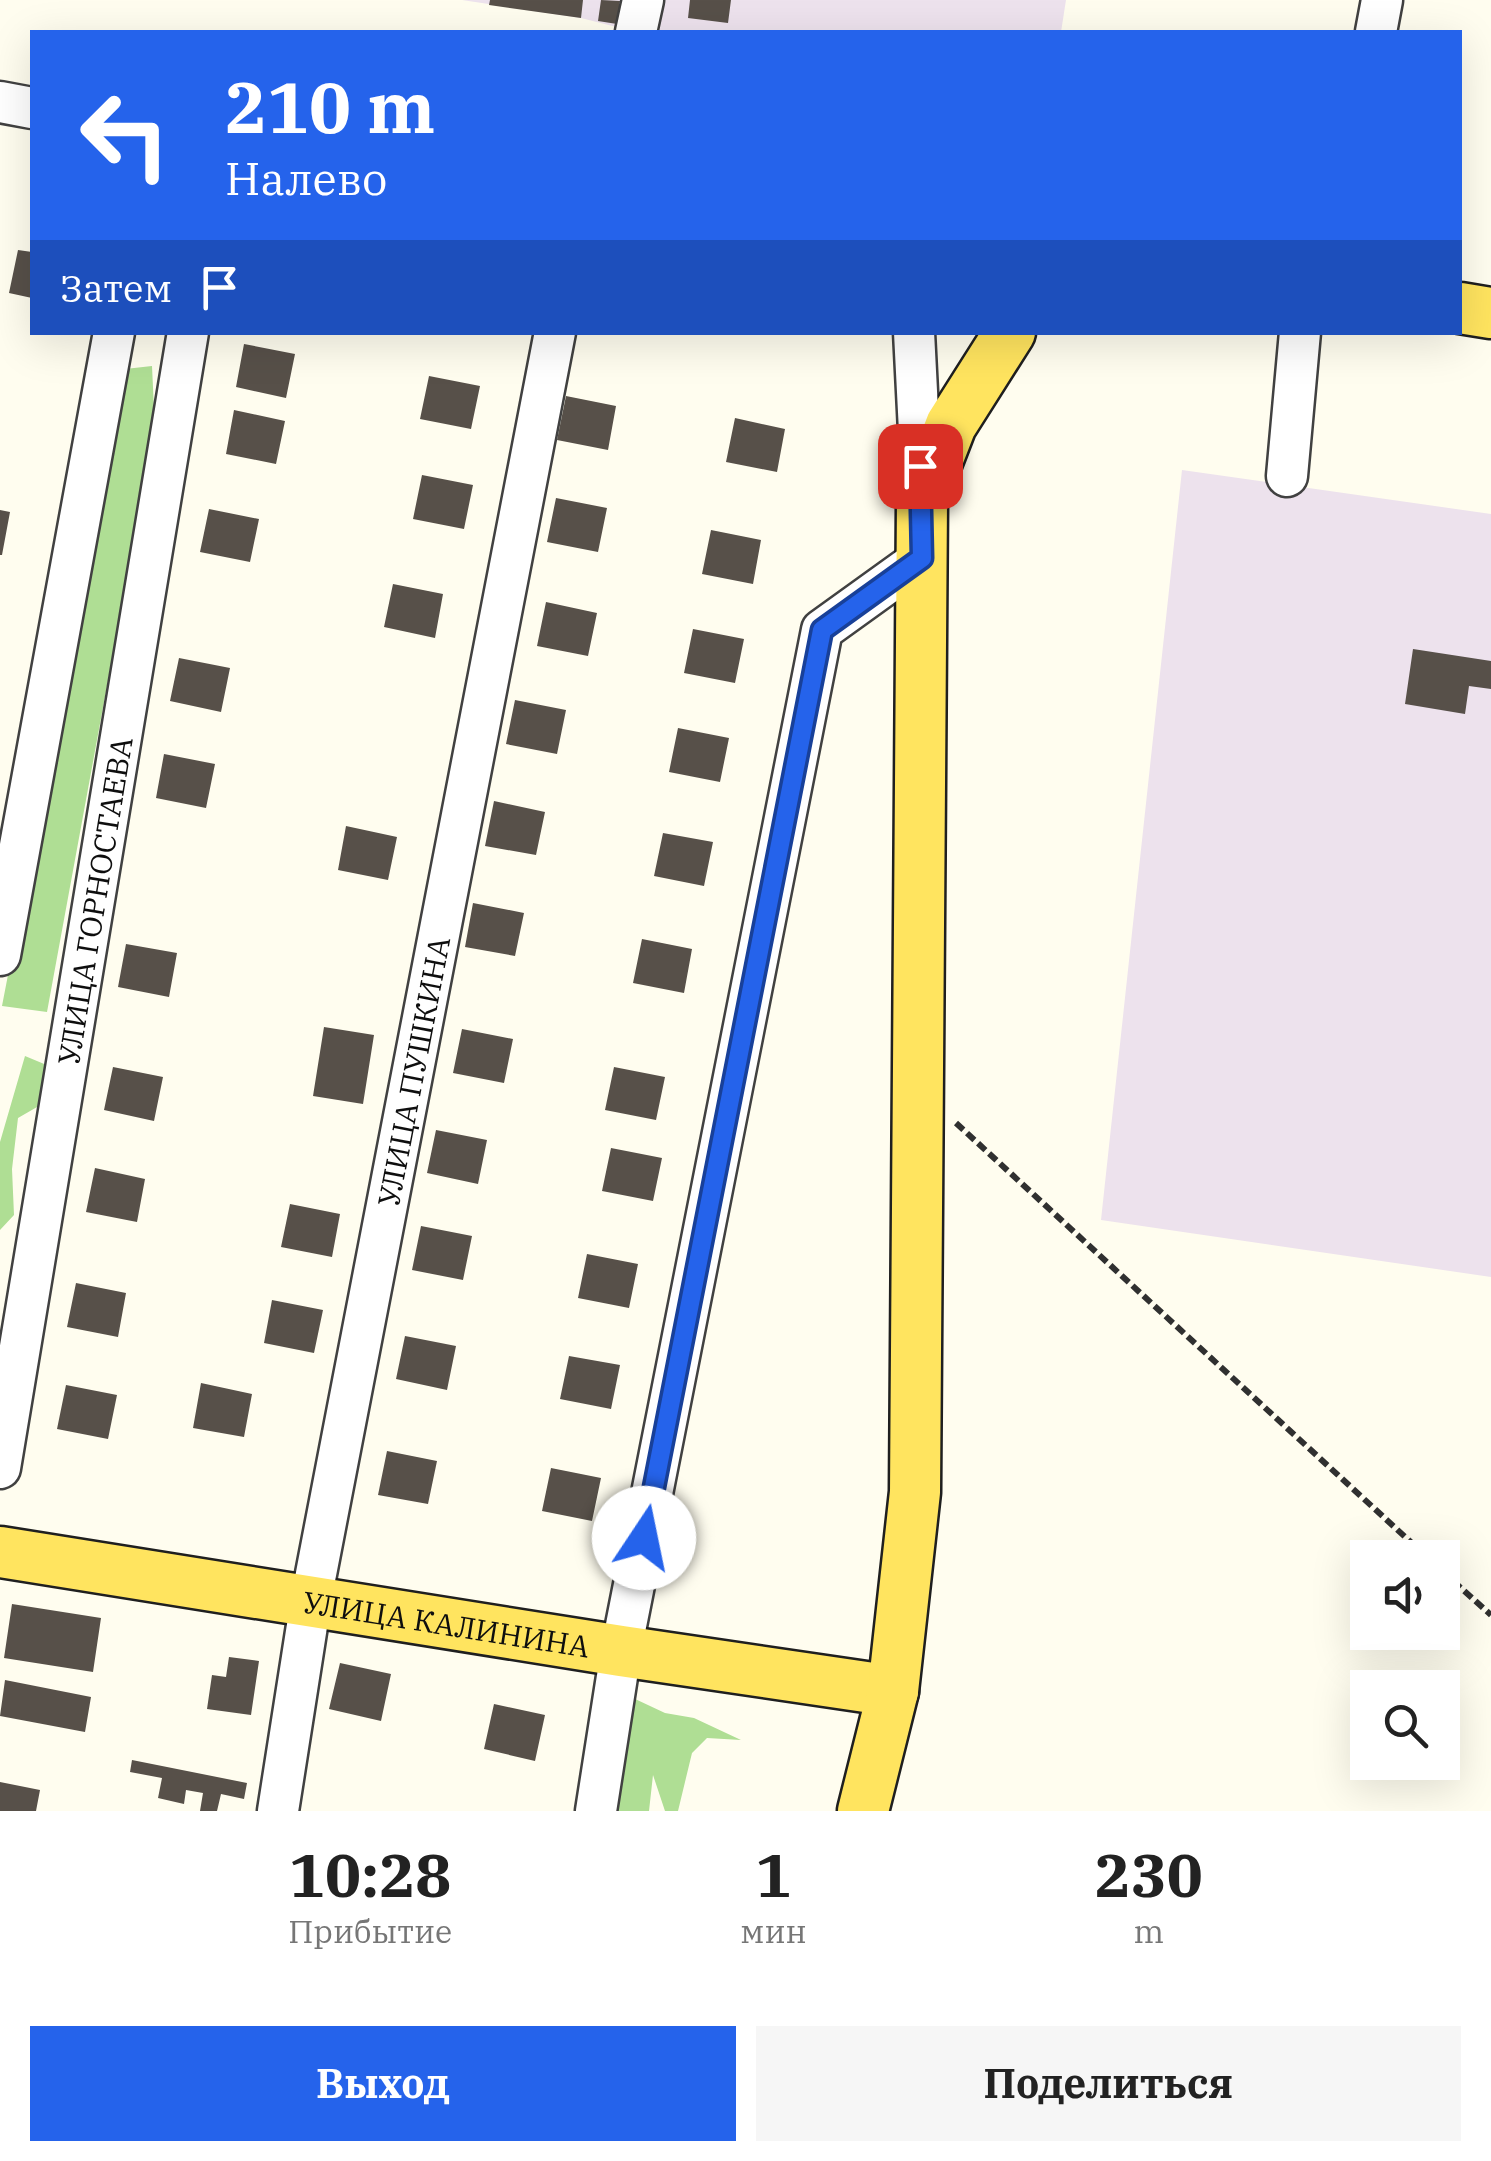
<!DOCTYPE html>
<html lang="ru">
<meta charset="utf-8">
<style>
body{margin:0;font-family:"IBM Plex Serif",serif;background:#f6f6f6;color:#222;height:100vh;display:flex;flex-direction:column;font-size:38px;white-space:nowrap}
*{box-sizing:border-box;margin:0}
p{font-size:32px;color:#767676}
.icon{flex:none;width:55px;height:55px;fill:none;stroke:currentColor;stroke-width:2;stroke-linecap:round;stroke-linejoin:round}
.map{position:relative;height:1811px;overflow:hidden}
.side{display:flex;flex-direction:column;background:#fff;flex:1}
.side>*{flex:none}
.hud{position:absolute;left:30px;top:30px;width:1432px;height:305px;border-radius:0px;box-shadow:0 10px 40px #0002;background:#2563eb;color:#fff;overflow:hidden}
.controls{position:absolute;left:1350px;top:1540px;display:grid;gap:20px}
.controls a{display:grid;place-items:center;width:110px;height:110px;border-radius:0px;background:#fff;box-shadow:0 10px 40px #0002;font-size:50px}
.pin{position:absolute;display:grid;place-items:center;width:85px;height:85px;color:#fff;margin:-42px;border-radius:20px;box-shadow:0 5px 15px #0006}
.me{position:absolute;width:110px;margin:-55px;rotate:11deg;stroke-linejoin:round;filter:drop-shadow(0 0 8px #0008)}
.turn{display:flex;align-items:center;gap:35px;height:210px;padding:0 30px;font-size:45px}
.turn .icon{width:130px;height:130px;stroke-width:2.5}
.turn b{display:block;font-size:70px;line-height:85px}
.then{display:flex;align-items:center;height:95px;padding:0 30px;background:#0003;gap:20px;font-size:38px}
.eta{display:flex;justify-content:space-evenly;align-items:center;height:170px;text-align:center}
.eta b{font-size:60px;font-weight:700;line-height:70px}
.action{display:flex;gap:20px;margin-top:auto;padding:20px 30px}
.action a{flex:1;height:115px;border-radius:0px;background:#2563eb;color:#fff;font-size:40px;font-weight:700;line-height:115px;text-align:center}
.action a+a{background:#f6f6f6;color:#222}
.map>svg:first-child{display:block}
.industrial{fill:#ede2ed}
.forest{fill:#afde94}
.building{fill:#575049}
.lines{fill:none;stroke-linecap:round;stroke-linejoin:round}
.minor-casing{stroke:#414141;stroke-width:45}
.major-casing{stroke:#1f1f1f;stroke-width:55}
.path{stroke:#303030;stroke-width:6;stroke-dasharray:10 5;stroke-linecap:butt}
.minor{stroke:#fff;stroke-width:40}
.major{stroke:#ffe45f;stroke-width:50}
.route-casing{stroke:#184099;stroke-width:25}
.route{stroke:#2563eb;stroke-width:18}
.labels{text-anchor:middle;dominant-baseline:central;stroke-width:10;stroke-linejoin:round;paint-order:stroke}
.street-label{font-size:30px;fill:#0e0e0e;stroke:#fff}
</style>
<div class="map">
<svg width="1491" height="1811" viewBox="0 0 1491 1811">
<rect width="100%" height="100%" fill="#fffdef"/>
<path class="industrial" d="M 462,0 L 1066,0 L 1061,32 L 636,32 L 581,18 Z
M 1182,470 L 1491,514 L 1491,1277 L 1101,1220 Z"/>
<path class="forest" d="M 152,366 L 154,409 L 147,468 L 47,1012 L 2,1006 L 125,369 Z
M 25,1056 L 49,1066 L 44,1103 L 18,1118 L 12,1169 L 14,1215 L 0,1230 L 0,1142 Z
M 633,1698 L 665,1713 L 694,1718 L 741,1740 L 707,1738 L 692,1753 L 678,1811 L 665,1811 L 653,1775 L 649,1811 L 616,1811 Z"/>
<path class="building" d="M 490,0 L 583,0 L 581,18 L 489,5 Z
M 601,0 L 620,1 L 617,24 L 598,21 Z
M 690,0 L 731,0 L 728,23 L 688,18 Z
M 18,250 L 32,252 L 32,298 L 9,293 Z
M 244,344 L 295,354 L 286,398 L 236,387 Z
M 429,376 L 480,386 L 471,429 L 420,419 Z
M 566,396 L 616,406 L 608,450 L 557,440 Z
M 234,410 L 285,421 L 276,464 L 226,454 Z
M 735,418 L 785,429 L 777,472 L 726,462 Z
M 422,475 L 473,485 L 464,529 L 413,519 Z
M 556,498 L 607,508 L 598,552 L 547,542 Z
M 209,509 L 259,519 L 250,562 L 200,552 Z
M 0,510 L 10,512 L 2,555 L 0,555 Z
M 711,530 L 761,540 L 753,584 L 702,574 Z
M 393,584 L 443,594 L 435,638 L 384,627 Z
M 546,602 L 597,613 L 588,656 L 537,646 Z
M 693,629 L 744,639 L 735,683 L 684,673 Z
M 1413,649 L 1491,661 L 1491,689 L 1469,686 L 1465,714 L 1405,704 Z
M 179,658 L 230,668 L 221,712 L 170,701 Z
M 515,700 L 566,710 L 557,754 L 506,744 Z
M 678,728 L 729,738 L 720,782 L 669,772 Z
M 164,754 L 215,764 L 206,808 L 156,798 Z
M 494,801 L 545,812 L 536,855 L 485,846 Z
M 346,826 L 397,837 L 388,880 L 338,870 Z
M 663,833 L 713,842 L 704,886 L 654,876 Z
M 473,903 L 524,913 L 515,956 L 465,947 Z
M 642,939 L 692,949 L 684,993 L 633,983 Z
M 126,944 L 177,953 L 169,997 L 118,987 Z
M 324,1027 L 374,1035 L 363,1104 L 313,1096 Z
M 462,1029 L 513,1039 L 504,1083 L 453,1073 Z
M 113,1067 L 163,1077 L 154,1121 L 104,1110 Z
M 614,1067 L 665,1077 L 656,1120 L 605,1110 Z
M 436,1130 L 487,1140 L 478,1184 L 427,1173 Z
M 611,1148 L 662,1158 L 653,1201 L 602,1191 Z
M 95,1168 L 145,1179 L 137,1222 L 86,1212 Z
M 290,1204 L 340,1214 L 332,1257 L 281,1247 Z
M 421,1226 L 472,1236 L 463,1280 L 412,1270 Z
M 587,1254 L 638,1264 L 629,1308 L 578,1298 Z
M 76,1283 L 126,1293 L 118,1337 L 67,1327 Z
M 272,1300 L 323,1310 L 314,1353 L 264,1343 Z
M 405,1336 L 456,1346 L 447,1390 L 396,1379 Z
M 569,1356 L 620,1365 L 611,1409 L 560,1399 Z
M 201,1383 L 252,1394 L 244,1437 L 193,1428 Z
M 66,1385 L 117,1395 L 108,1439 L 57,1429 Z
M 387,1451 L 437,1461 L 428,1504 L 378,1495 Z
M 551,1468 L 601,1478 L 592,1521 L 542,1511 Z
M 12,1604 L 101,1618 L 93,1672 L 4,1658 Z
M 229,1657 L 259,1661 L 251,1715 L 207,1709 L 212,1675 L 226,1677 Z
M 340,1663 L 391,1674 L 381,1721 L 329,1709 Z
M 5,1680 L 91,1697 L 85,1732 L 0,1716 Z
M 494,1704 L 545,1715 L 535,1761 L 484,1749 Z
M 132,1760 L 247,1783 L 244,1799 L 221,1794 L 217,1811 L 200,1811 L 203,1793 L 186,1790 L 184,1804 L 158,1798 L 162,1778 L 130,1772 Z
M 0,1782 L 40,1790 L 36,1811 L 0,1811 Z"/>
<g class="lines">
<g class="minor-casing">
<g id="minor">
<path d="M 636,32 L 643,0"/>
<path d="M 1376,32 L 1382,0"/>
<path d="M 0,102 L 32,108"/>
<path d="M 914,332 L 922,491"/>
<path d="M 1287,476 L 1300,332"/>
<path d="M 0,955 L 114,332"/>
<path id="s1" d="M 0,1468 L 188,332"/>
<path id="s2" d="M 278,1811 L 311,1600 L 555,332"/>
<path d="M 596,1811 L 621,1651 L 822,630 L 922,558"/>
</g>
</g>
<g class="major-casing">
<g id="major">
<path d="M 1460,308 L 1491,313"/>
<path id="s3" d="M 0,1552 L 621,1651 L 893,1691"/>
<path d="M 863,1811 L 893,1691 L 915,1492 L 922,500 L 951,425 L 1010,332"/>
</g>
</g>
<path class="path" d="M 956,1123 L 1428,1558
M 1442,1571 L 1491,1615"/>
<use href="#minor" class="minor"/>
<use href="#major" class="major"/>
</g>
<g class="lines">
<g class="route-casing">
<path id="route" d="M 644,1538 L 822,630 L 922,558 L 920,466"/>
</g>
<use href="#route" class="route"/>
</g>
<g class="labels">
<g class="street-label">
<text stroke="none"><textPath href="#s1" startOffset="575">УЛИЦА ГОРНОСТАЕВА</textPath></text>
<text stroke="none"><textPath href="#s2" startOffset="752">УЛИЦА ПУШКИНА</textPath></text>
<text stroke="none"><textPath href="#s3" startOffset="452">УЛИЦА КАЛИНИНА</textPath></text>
</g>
</g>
</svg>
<div class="controls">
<a><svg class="icon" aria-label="sound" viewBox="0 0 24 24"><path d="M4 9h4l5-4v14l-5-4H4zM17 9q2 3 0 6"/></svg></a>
<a><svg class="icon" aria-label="search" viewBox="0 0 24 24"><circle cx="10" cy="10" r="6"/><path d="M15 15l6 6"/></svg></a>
</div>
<div class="pin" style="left:920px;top:466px;background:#d93025"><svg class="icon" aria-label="arrive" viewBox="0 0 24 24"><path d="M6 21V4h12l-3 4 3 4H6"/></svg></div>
<svg class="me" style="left:644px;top:1538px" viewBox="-20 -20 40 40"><circle r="19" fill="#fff"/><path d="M0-13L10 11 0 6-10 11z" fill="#2563eb"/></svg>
<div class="hud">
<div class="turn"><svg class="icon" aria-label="left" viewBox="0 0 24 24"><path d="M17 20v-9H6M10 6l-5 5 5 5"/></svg><div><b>210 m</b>Налево</div></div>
<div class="then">Затем<svg class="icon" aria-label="arrive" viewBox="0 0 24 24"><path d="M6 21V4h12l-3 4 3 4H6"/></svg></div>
</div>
</div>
<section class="side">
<div class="eta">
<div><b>10:28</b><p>Прибытие</p></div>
<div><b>1</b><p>мин</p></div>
<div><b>230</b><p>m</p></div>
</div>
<div class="action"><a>Выход</a><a>Поделиться</a></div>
</section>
